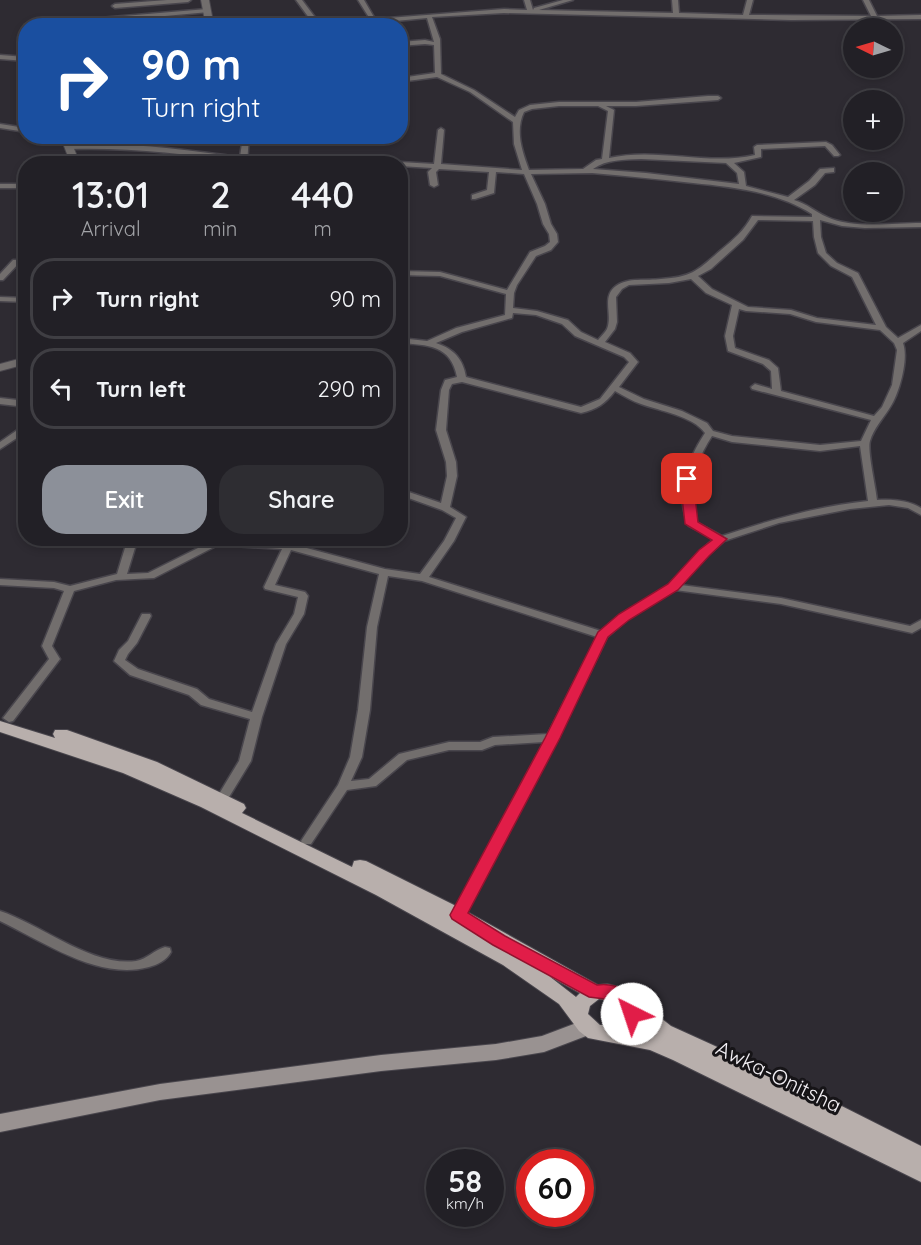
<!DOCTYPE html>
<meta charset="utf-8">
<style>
body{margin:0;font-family:Quicksand,sans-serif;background:#2e2d32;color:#f1f3f6;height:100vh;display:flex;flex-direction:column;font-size:22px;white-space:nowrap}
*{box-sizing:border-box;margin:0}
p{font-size:20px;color:#a2a3a7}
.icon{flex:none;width:33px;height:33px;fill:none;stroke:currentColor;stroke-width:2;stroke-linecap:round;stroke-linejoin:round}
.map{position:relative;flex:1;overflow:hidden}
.sheet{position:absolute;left:18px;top:156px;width:390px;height:390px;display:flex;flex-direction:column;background:#222026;border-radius:24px;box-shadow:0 3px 9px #0003,0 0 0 2px #3f3e43}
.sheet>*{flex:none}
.banner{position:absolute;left:18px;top:18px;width:390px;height:126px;border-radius:24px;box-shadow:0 3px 9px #0003,0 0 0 2px #3f3e43;background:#1a4fa0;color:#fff;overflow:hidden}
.needle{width:39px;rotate:275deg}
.buttons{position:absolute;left:843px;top:18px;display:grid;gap:12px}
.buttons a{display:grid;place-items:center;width:60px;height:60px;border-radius:50%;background:#222026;box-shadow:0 3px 9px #0003,0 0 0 2px #3f3e43;font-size:30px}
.speed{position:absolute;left:426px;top:1149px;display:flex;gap:12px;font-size:30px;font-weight:700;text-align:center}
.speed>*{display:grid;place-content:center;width:78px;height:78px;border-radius:50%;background:#222026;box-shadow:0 3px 9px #0003,0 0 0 2px #3f3e43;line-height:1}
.speed small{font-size:15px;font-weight:400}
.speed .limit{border:9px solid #d22;background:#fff;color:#111}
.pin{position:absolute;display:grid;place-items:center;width:51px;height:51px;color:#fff;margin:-26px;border-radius:12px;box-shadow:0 3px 9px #0006}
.me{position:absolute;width:66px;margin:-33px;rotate:319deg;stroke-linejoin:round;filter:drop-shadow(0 0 4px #0008)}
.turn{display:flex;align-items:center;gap:21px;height:126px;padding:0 24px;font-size:27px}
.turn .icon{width:78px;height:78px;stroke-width:2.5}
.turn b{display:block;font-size:42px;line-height:51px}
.eta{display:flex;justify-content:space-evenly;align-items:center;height:102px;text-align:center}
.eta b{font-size:36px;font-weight:600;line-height:42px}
.cta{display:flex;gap:12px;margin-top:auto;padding:12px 24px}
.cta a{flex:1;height:69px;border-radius:24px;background:#8c9099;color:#fff;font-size:24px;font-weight:600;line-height:69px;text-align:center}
.cta a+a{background:#2e2d32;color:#f1f3f6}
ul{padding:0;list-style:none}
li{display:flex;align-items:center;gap:18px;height:81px;margin:0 12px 9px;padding:0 12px;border:3px solid #3f3e43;border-radius:24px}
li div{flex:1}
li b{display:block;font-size:22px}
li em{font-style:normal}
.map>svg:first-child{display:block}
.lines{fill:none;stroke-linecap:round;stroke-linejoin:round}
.minor-casing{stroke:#49464d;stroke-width:3}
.tertiary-casing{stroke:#49464d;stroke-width:2}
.secondary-casing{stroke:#49464d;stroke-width:2}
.primary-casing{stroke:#49464d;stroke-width:2}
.minor{fill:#726e6d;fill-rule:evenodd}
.tertiary{fill:#726e6d;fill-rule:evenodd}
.secondary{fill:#999291;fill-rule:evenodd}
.primary{fill:#b8afac;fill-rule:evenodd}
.route{fill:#e11d48;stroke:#92132f;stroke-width:1.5}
.labels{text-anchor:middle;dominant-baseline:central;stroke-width:6;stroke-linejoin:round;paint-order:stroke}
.near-street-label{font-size:21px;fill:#f2eff4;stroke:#161417}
</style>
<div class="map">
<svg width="921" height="1245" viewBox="0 0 921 1245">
<rect width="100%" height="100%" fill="#2e2b32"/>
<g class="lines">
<g class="minor-casing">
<path id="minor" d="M 167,0 L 191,0 L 188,2 L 115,8 L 112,6 L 115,4 Z
M 296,0 L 302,0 L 320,24 L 370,19 L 358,0 L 364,0 L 375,19 L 504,9 L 527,10 L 524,0 L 530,0 L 533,10 L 534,8 L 563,0 L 573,0 L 539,10 L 673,13 L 672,0 L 678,0 L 679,13 L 743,15 L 747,0 L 753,0 L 749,15 L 871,16 L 863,0 L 869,0 L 877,16 L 921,15 L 921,19 L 791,20 L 504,13 L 432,17 L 440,39 L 441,74 L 474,90 L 515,117 L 519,110 L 530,105 L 559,102 L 636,102 L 708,96 L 718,96 L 721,98 L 718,100 L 636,106 L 606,106 L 614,110 L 609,158 C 657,147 707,166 755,155 L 754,147 L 757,145 L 826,142 L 832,145 L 840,155 L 838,156 L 834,156 L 825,146 L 761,149 L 761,157 L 734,163 L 744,172 L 746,186 L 788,197 L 809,181 L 820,169 L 834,168 L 834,172 L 825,173 L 815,185 L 794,200 C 808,204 815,212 827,217 C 852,229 894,223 921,223 L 921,227 L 865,228 L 842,226 L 820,220 L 821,237 L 826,253 L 837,263 L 858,273 L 886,327 L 898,338 L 921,325 L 921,331 L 903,343 C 909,359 899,395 889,409 C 882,420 874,428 870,441 C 867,450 876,488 877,500 C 892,499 908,500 921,508 L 921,515 L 908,508 L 889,505 L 850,509 L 779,523 L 724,541 L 708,555 L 681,585 L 781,598 L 910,626 L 921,620 L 921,628 L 912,633 L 781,604 L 675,590 L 628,619 L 607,637 L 558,738 L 464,915 L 462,918 L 458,920 L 454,918 L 452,915 L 544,742 L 495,745 L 482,750 L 449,750 L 407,760 L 376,786 L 347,790 L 311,844 L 303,844 L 301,841 L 338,785 L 350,757 L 358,710 L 367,627 L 379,574 L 291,550 L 275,585 L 305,592 L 308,596 L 304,614 L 286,644 L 262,717 L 251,761 L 226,802 L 218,802 L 216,799 L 239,761 L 250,719 L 201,705 L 189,695 L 130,675 L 114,661 L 119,650 L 128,641 L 142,614 L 150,614 L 151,616 L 137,643 L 128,654 L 125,660 L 138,669 L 197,689 L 209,699 L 252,712 L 276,644 L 294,614 L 298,597 L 265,589 L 264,587 L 282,549 L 218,545 L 154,578 L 116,580 L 74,591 L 52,646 L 60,659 L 13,721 L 9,722 L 3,718 L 49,659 L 42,646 L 64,591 L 54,588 L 0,585 L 0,579 L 54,582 L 70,586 L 117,574 L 128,538 L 138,538 L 127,574 L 148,573 L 216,539 L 288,543 L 385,569 L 420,574 L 444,541 L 456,518 L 442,510 L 400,495 L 400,489 L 441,503 L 447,476 L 446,462 L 436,430 L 441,390 L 445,380 L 457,377 C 451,345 428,345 400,343 L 400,338 L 427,341 L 456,328 L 505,315 L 506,294 L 440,276 L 400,275 L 400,271 L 440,272 L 507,290 L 530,252 L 545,246 L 550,242 L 549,234 L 543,224 L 537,204 L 524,174 L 496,172 L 494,193 L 475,199 L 472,199 L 472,195 L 487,190 L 489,172 L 439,169 L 436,172 L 438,185 L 434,187 L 430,185 L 428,172 L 432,168 L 400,166 L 400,164 L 397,164 L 400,162 L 434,164 L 438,130 L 441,128 L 444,130 L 441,164 L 522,170 L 514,144 L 513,122 L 470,92 L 437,77 L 400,82 L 400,78 L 435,73 L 434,45 L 425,44 L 400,46 L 400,42 L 425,40 L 434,42 L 427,18 L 343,26 L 315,26 ZM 559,106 L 598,106 L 608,111 L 602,159 L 596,160 L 583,169 L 529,170 C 522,151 515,131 524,112 L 532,109 ZM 641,159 L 726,163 L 737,173 L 739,184 L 646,173 L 593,169 C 607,159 624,160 641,159 ZM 592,173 C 626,176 659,179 693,183 C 733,187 778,192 812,214 L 812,217 L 752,216 C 744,231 734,239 721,250 C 698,270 693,277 661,279 C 647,281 628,277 616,286 C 601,297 613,314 607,329 C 605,333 601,336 598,340 L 581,332 L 568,320 L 537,311 L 513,308 L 514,293 L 517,285 L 536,256 L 551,250 L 558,242 L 557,234 L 551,224 L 545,204 L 531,174 ZM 758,220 L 813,221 L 814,237 L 818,253 L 831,266 L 852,277 L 876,325 L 817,318 L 791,310 L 748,307 L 712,289 L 698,276 L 711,269 L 743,240 ZM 691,279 L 706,293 L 732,305 L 725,336 L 728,351 L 763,364 L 771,371 L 772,389 L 755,384 L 751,387 L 752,389 L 871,420 L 861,441 L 820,445 L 732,436 L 713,431 L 707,423 L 682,411 L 644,399 L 619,387 L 638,362 L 630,353 L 605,342 L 615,329 L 617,322 L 616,297 L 622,289 L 629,285 L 669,283 ZM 739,309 L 746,311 L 790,314 L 816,322 L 880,330 L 894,343 L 897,350 L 892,385 L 882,407 L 874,416 L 781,391 L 778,368 L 769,360 L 735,348 L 733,336 ZM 513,313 L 536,315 L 562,324 L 575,336 L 624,357 L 629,362 L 600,399 L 581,407 L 466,377 C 463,359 454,349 436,343 L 462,332 L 512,318 ZM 462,382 L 581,413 C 597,409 605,404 615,391 C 624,396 632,401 641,404 C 660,411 693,416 705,433 C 687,460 674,495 689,526 L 714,539 L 700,551 L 669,585 L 620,615 L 601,631 L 429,577 L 454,541 L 466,517 L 450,507 L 457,476 L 456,462 L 446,430 L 449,390 L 452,384 ZM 712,436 L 732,442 L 820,451 L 860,446 L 868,501 C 818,506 770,520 722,536 L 696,522 C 688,491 694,463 712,436 ZM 388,576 L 422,581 L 597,637 L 548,734 L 493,737 L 480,742 L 449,742 L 399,754 L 369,779 L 351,781 L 362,757 L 370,710 L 377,627 Z
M 207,9 L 209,10 L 209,12 L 88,23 L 85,21 L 88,19 Z
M 0,55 L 26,57 L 26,61 L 0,59 Z
M 0,124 L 26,128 L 26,132 L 0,128 Z
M 49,136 L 60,136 L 69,141 L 66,143 Z
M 243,136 L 249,136 L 247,164 L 240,164 L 240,161 C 183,154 127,147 69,149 L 66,147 C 74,143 87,144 97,144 C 145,144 193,151 240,157 Z
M 330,159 L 391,162 L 394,164 L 250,164 L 253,162 Z
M 0,184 L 26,184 L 26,188 L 0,188 Z
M 13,260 L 16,260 L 20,262 L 3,280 L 0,280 L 0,274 Z
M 0,297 L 26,298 L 26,302 L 0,301 Z
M 0,398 L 26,401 L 26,407 L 0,404 Z
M 26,424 L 26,432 L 0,449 L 0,442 Z
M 0,911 C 40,924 92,967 136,961 C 147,959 154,950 165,947 L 170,948 L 171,952 C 167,960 157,965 149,967 C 99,981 44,942 0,921 Z"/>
</g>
<g class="tertiary-casing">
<path id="tertiary" d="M 201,0 L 209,0 L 212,16 L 210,26 L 202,26 L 204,16 Z
M 65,136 L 74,136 L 71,141 L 80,164 L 71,164 L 62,141 Z
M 26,357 L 26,364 L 0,371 L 0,364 Z"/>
</g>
<g class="secondary-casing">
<path id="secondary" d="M 587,1019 L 594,1021 L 597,1027 L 594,1033 L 544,1052 L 496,1060 L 381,1071 L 160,1100 L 0,1132 L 0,1114 L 160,1084 L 381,1055 L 496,1044 L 542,1036 Z"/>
</g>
<g class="primary-casing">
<path id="primary" d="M 0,721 L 55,738 L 53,734 L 55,730 L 67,730 L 157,762 L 244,804 L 246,808 L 242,813 L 352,867 L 354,861 L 360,860 L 366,861 L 464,910 L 598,985 L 607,984 L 623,988 L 671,1026 L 794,1082 L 921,1146 L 921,1182 L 673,1060 L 650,1050 L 588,1038 L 579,1031 L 559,1004 L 503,965 L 376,895 L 201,807 L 123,773 L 0,732 ZM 549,976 L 580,993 L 576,997 ZM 599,999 L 612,1000 L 620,1007 L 620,1020 L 613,1025 L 600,1025 L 588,1014 L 590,1006 ZM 638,1023 L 655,1036 L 634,1031 Z"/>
</g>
<use href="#minor" class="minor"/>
<use href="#tertiary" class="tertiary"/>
<use href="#secondary" class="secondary"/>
<use href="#primary" class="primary"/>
</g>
<path class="route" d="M 687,476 L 693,479 L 698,522 L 727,539 L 709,556 L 678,590 L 629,620 L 608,637 L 560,738 L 468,913 L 505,936 L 597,985 C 618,982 636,994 640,1014 L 638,1019 L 632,1021 L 625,1019 L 621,1008 L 613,1000 L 589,997 L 493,945 L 452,919 L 450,915 L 545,738 L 598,632 L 619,614 L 668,584 L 699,550 L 712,540 L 685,524 L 680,479 Z"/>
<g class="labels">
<g class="near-street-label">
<text transform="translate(779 1076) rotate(26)">Awka-Onitsha</text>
</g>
</g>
</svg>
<div class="buttons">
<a><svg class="needle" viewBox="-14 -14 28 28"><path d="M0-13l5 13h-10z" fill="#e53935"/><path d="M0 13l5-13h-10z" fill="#a2a3a7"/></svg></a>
<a>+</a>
<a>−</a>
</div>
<div class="speed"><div>58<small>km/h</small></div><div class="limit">60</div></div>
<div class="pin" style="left:687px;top:479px;background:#d93025"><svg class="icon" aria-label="arrive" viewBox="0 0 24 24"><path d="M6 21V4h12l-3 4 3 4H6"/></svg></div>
<svg class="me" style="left:632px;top:1014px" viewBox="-20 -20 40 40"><circle r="19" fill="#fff"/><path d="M0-13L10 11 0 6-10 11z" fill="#e11d48"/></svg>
<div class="banner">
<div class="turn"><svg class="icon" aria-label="right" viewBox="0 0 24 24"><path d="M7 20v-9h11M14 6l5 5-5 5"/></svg><div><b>90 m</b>Turn right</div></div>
</div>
<section class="sheet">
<div class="eta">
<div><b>13:01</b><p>Arrival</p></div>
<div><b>2</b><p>min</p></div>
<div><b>440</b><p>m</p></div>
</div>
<ul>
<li><svg class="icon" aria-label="right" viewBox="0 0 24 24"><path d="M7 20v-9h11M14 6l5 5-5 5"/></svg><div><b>Turn right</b></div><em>90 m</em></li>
<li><svg class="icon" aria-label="left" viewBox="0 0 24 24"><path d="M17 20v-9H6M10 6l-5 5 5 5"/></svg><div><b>Turn left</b></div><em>290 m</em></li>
</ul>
<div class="cta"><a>Exit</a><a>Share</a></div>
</section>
</div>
